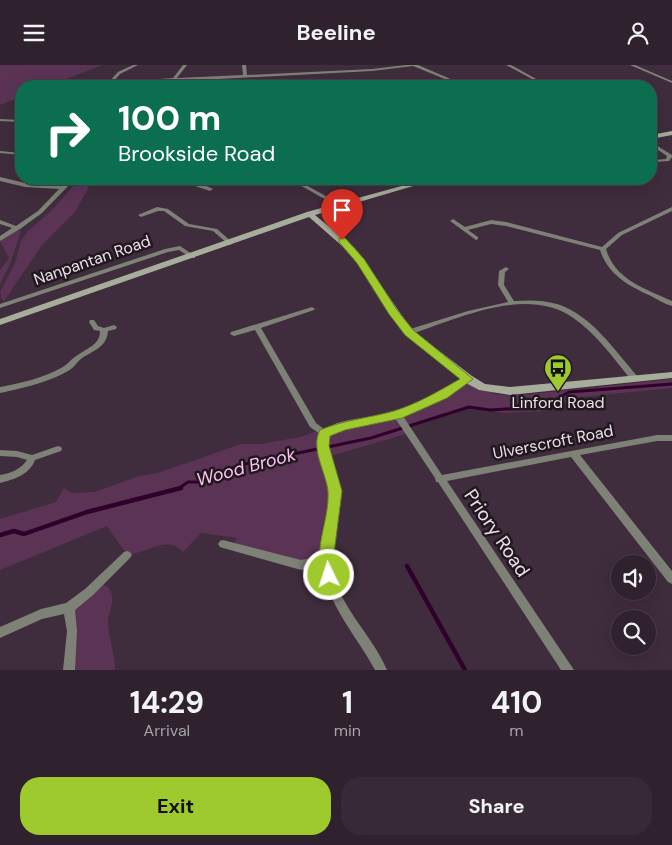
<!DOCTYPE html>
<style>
body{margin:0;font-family:"DM Sans",sans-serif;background:#372935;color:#f1f3f6;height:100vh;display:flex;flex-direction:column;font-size:19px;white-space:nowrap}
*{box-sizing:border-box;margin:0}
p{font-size:16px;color:#a7a3aa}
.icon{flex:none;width:28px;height:28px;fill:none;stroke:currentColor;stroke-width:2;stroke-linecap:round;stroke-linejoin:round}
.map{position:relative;height:605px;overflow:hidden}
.drawer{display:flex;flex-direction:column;background:#2f212d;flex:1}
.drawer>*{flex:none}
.banner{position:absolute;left:15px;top:15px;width:642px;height:105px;border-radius:20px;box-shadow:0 5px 20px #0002,0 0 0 1px #4a3e49;background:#0b6e4f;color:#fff;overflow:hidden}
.fabs{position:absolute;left:611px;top:490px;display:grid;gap:10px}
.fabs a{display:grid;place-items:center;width:45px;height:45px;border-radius:50%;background:#2f212d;box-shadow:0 5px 20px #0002,0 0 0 1px #4a3e49;font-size:25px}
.pin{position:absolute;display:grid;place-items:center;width:42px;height:42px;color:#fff;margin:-51px -21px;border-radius:50% 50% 50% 0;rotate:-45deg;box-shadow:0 0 5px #0007}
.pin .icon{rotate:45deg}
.me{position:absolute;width:55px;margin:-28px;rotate:356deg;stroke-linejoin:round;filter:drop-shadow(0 0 4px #0008)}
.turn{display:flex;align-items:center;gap:18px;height:105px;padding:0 20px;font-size:22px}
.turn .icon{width:65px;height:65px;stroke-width:2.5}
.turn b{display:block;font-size:35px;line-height:42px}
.eta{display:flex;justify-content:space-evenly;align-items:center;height:85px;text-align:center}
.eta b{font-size:30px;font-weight:700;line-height:35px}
.cta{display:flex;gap:10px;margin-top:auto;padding:10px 20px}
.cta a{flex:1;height:58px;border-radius:20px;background:#9fca2e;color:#111;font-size:20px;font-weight:700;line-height:58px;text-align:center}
.cta a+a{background:#372935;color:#f1f3f6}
header{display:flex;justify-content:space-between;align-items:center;height:65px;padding:0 20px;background:#2f212d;font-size:22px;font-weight:700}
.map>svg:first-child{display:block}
.green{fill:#5b3455}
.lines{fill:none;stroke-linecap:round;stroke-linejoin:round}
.stream-far1{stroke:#30002c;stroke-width:3}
.stream{stroke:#30002c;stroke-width:4.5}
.street{fill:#7d8176;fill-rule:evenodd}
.secondary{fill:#a6ad9b;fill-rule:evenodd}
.route{fill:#9fca2e;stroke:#67831e}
.labels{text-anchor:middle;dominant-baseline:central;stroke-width:5;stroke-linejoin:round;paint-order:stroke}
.street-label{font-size:16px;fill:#ecdfe9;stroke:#21181f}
.poi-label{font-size:16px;fill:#ecdfe9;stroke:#21181f}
.water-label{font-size:18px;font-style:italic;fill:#fdc2f3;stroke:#21181f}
.near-street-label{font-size:19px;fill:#ecdfe9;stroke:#21181f}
</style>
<header><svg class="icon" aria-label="menu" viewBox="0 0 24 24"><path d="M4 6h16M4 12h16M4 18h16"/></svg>Beeline<svg class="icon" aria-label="person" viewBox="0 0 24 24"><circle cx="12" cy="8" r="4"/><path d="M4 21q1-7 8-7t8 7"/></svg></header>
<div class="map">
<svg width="672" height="605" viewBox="0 0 672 605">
<rect width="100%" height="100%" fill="#3f2c3c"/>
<path class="green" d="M 0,0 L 102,0 L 49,21 L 21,21 L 21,32 L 0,40 Z
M 80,114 L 93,114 L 75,147 L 42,180 L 4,236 L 2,235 L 0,227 L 15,198 L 21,176 L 28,166 L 50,147 Z
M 18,165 L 21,166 L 10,199 L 0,219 L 0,205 L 9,193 L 0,176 Z
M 468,314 L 495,325 L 492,329 L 514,331 L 672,314 L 672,323 L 580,332 L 544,346 L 505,348 L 481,345 L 479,342 L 469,342 L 406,362 L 409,368 L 327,392 L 332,412 L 326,495 L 301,500 L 233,482 L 237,473 L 201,468 L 183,487 C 167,469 145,489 127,490 L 107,461 L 0,505 L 0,454 L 56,437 L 64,423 L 72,428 L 95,427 L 139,411 L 158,408 L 241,379 L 261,379 L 300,372 L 318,366 L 329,365 L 397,349 L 442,330 Z
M 99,518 C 104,520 109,521 111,527 C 115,537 108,548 108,558 C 108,570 115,589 115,605 L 69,605 L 69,543 Z"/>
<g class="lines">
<path class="stream-far1" d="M 178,424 L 188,417 L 198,417 L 240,400 L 371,373 L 469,342 L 490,345 L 524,343 L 548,339 L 569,327 L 672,319"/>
<path class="stream" d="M 0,470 L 14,466 L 24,469 L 87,447 L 181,423
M 407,501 L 465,605"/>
<path class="street" d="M 133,0 L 138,0 L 120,9 L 113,17 L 173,13 L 183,0 L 187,0 L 177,13 L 243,10 L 242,0 L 246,0 L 247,10 L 372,4 L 406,0 L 418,0 L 467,21 L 462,21 L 413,1 L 372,6 L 86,21 L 108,18 L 118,7 Z
M 506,0 L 511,0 L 549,21 L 545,21 Z
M 630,0 L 635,0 L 672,16 L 672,18 Z
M 0,54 L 21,55 L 21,57 L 0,56 Z
M 651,77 L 672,90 L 672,92 L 669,96 L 654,97 L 654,95 L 666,94 L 667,91 L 651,80 Z
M 0,86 L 21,88 L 21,90 L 0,88 Z
M 0,112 L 25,118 L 62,121 L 69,114 L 75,114 L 42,148 L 20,164 L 0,176 L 0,171 L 12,163 L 0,159 L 0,155 L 16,161 L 38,146 L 59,124 L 25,122 L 0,116 Z
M 184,114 C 190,114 207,121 213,124 L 210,126 L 195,121 Z
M 289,114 L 295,114 L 342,140 L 337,141 Z
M 157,142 L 168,144 L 189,159 L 217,164 L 233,178 L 230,180 L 228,179 L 213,166 L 185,161 L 164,146 L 158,146 L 141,152 L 138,150 Z
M 672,142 L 672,146 L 622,170 L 606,184 C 615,215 646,224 672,236 L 672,241 C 665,239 658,235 651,231 C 629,221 608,210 600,185 L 506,161 L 491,159 L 468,165 L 478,172 L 478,174 L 476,175 L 450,156 L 453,154 L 465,162 L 491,155 L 506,157 L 602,182 L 618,168 Z
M 180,181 L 195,191 L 195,193 L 191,193 L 179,185 L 168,187 L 0,243 L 0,239 L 165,184 Z
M 506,202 L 509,204 L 505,207 L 504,220 L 514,236 C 529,235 543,235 557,239 C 592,250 615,286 638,312 L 639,314 L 638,316 L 632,316 C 614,294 596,268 572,252 C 526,221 459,253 411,269 L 407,269 L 405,267 L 407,265 L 468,246 L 508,237 L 498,220 L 499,206 Z
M 312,242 L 315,244 L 314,245 L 261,263 L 316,358 L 324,364 L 337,358 L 349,355 L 386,349 L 411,342 L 440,328 L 465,312 L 471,312 L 472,314 L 471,316 C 450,331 427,344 403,351 L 442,410 L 657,370 L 672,370 L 672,376 L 657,376 L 580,390 L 672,506 L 672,519 L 668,517 L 571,392 L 447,416 L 574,605 L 561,605 L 438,417 L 436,417 L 435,413 L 395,353 L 349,361 L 335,366 L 328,370 C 325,390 337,409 339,429 C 341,452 329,474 331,497 C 336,540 371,567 387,605 L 375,605 C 356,570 328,541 322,500 L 301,505 L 223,483 L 220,482 L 218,479 L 220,476 L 223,475 L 301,495 L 321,491 C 321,472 330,453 330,434 C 330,412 316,391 320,369 L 310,362 L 255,265 L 234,271 L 230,269 L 231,267 Z
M 90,255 L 94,255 L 98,261 L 104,263 L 114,260 L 117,262 L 116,264 L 108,266 C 107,282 93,286 82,293 C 78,296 75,301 71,304 C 54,316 20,324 0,328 L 0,322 C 21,318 44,313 63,302 C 68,299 72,293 78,290 C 87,283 100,280 100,266 L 94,265 L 89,257 Z
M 58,381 L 61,382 L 62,384 L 61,386 L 35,395 C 29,410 15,414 0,418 L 0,410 C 11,408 20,405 27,395 L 17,392 L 0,391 L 0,385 L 17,386 L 32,390 Z
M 127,486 L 130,487 L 132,490 L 130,493 L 93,530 L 75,545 L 77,566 L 75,605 L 63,605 L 67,566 L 64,549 L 42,554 L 0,573 L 0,562 L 41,544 L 66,538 L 85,524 L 124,487 Z"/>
<path class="secondary" d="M 672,66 L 672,70 L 651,74 L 651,70 Z
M 427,114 L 437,114 L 315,150 L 355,183 L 412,265 L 472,311 L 485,319 L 510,322 L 672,307 L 672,313 L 510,330 L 479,325 L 464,317 L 406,269 L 349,187 L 309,152 L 0,260 L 0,254 L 307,147 Z"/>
</g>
<path class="route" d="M 339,173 L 345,173 L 364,194 L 397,245 L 413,265 L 473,314 L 447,333 L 402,353 L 345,365 L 330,371 L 329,381 L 342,426 L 333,496 L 337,510 L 334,515 L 329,517 L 324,515 C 311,486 330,456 328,426 C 326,407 310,384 320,365 C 344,355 369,353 394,346 C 417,339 439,326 460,314 L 405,270 L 389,249 L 357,198 L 339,177 Z"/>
<defs>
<g id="bus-pin" transform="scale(1.4375)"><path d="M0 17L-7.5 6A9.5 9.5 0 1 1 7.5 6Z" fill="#9fca2e" stroke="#21181f"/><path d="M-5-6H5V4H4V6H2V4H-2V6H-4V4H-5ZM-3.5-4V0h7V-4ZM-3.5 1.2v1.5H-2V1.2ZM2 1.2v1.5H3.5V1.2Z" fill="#111"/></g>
</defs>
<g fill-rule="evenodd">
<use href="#bus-pin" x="558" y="303"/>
</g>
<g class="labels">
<g class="street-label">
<text transform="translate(92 195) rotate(-19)">Nanpantan Road</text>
<text transform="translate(553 377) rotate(-11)">Ulverscroft Road</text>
</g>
<g class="poi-label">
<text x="558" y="337">Linford Road</text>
</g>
<g class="water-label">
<text transform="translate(246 402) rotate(-15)">Wood Brook</text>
</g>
<g class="near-street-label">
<text transform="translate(497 468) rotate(56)">Priory Road</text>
</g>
</g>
</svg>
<div class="fabs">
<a><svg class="icon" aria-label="sound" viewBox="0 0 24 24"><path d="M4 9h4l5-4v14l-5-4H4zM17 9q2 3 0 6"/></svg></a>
<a><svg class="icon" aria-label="search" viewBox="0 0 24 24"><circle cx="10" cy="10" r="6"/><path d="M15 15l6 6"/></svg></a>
</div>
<div class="pin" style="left:342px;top:175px;background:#d93025"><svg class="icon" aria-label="arrive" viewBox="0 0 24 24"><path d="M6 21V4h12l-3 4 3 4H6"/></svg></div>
<svg class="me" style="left:329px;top:510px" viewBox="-20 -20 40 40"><circle r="17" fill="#9fca2e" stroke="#fff" stroke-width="3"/><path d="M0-11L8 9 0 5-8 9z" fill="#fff"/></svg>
<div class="banner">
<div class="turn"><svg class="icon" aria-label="right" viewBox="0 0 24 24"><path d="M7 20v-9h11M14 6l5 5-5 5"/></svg><div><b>100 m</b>Brookside Road</div></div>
</div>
</div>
<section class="drawer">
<div class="eta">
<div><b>14:29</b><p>Arrival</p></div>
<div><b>1</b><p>min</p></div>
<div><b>410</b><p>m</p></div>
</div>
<div class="cta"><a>Exit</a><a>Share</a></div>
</section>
